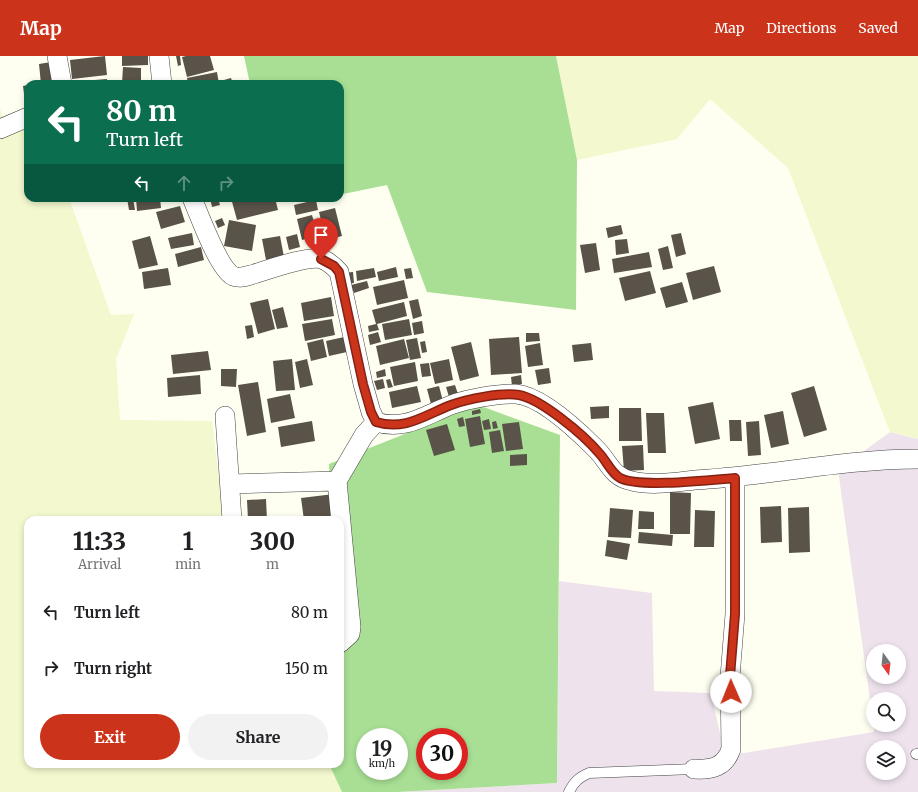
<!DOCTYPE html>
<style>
body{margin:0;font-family:Merriweather,serif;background:#f2f2f2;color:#202124;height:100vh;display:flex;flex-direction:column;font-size:15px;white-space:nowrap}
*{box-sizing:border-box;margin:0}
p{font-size:13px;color:#757577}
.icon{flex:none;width:22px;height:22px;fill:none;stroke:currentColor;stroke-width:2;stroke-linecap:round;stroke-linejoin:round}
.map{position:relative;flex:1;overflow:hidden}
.details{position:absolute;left:24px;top:460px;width:320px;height:252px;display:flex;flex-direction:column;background:#fff;border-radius:12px;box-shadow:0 2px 6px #0003}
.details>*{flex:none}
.top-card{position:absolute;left:24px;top:24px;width:320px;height:122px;border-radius:12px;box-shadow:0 2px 6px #0003;background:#0b6e4f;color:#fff;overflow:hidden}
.needle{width:26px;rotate:165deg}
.buttons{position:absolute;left:866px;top:588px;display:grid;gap:8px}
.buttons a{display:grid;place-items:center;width:40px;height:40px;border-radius:50%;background:#fff;box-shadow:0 2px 6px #0003;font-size:20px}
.speed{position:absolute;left:356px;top:672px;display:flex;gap:8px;font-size:20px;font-weight:700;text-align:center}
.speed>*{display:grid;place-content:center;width:52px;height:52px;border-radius:50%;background:#fff;box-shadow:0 2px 6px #0003;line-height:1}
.speed small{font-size:10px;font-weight:400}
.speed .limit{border:6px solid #d22;background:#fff;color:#111}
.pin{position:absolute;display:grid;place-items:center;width:34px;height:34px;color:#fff;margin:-41px -17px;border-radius:50% 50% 50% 0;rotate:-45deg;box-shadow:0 0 4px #0007}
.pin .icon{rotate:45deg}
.me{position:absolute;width:44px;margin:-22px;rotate:359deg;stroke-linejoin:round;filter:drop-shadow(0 0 3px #0008)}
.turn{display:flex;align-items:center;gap:14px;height:84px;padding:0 16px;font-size:18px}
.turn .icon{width:52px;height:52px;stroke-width:2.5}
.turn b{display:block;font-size:28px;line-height:34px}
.lanes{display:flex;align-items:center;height:38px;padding:0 16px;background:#0003;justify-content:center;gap:20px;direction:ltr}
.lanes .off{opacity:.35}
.eta{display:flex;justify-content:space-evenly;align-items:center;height:68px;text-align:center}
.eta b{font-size:24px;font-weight:700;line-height:28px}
.button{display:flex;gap:8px;margin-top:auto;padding:8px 16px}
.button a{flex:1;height:46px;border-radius:24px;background:#cb341b;color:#fff;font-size:16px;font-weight:700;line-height:46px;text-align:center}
.button a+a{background:#f2f2f2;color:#202124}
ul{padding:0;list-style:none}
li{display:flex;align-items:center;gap:12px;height:56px;padding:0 16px}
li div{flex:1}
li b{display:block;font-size:15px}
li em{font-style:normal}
header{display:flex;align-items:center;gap:24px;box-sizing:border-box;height:56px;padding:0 20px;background:#cb341b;color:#fff}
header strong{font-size:19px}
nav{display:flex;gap:22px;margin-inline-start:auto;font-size:14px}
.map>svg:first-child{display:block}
.industrial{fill:#eee3ed;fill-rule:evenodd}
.farmland{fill:#f3f8ce}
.forest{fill:#a8df94;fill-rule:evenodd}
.building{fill:#59534a}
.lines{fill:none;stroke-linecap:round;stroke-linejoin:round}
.service-casing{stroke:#424242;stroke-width:11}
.minor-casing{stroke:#424242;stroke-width:20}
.service{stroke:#fff;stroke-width:10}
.minor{stroke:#fff;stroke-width:19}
.route-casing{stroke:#842212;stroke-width:10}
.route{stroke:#cb341b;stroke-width:7}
</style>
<header>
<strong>Map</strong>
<nav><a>Map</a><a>Directions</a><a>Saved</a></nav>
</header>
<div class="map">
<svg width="918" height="736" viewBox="0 0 918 736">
<rect width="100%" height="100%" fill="#fffff1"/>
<path class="industrial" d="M 890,376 L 918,383 L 918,736 L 398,736 L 557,727 L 559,525 L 652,537 L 654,635 L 711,637 L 725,700 L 874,676 L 874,669 L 899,669 L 899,643 L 873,643 L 873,665 L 838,414 ZM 873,595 L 899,595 L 899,621 L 873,621 ZM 873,691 L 899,691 L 899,717 L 873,717 Z"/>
<path class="farmland" d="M 556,0 L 918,0 L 918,383 L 890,376 L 788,112 L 710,43 L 677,83 L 577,104 Z
M 0,53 L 9,77 L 28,68 L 28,142 L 69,142 L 111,259 L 134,258 L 116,303 L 120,364 L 212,365 L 224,464 L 28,464 L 28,708 L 329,708 L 342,736 L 0,736 Z"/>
<path class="forest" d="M 244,0 L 556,0 L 577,104 L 576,254 L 427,236 L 387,129 L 343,138 L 340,134 L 340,28 L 250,28 Z
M 478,349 L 560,379 L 557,727 L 398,736 L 342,736 L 329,708 L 340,708 L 340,464 L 331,464 L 329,408 ZM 365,681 L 399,681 L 399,715 L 365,715 ZM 425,681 L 459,681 L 459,715 L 425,715 Z"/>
<path class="building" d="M 105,0 L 107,19 L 72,23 L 70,4 Z
M 122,0 L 148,0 L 148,9 L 122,10 Z
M 176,0 L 180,0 L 181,9 L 178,10 Z
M 186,0 L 210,0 L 214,14 L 187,21 L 182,1 Z
M 51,6 L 53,28 L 41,28 L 39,8 Z
M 123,11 L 141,12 L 141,27 L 122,27 Z
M 217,16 L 219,28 L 188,28 L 187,22 Z
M 231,22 L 233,28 L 225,28 L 224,24 Z
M 107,23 L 107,28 L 70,28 L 70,26 Z
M 184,24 L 185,28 L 176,28 L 175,26 Z
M 28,29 L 28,45 L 25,45 L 23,30 Z
M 127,142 L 133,142 L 135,154 L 129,154 Z
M 136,142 L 160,142 L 161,152 L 137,155 Z
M 210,142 L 218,142 L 220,149 L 212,151 Z
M 231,142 L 275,142 L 278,154 L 237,164 Z
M 316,144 L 318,154 L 296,159 L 294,149 Z
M 180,150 L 185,166 L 161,173 L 156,156 Z
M 335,152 L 342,180 L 326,184 L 319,156 Z
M 312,159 L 318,180 L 302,184 L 297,163 Z
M 222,162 L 225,169 L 218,172 L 215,165 Z
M 229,164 L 256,169 L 252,195 L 224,190 Z
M 621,169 L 623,178 L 608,182 L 606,172 Z
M 192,177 L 194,189 L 171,193 L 168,182 Z
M 681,177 L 686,198 L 676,201 L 671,179 Z
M 297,178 L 300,191 L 289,194 L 286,181 Z
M 150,180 L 158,209 L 139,213 L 132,185 Z
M 280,180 L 284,201 L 266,204 L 262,183 Z
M 627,183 L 629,197 L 616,199 L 615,184 Z
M 596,187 L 600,214 L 585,217 L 580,189 Z
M 668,190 L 673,212 L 663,214 L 658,193 Z
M 201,191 L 204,204 L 178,211 L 175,198 Z
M 649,196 L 652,211 L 614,217 L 612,203 Z
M 714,210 L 721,236 L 693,244 L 686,217 Z
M 396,211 L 398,221 L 379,225 L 377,216 Z
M 168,212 L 171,229 L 144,233 L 142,216 Z
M 374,212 L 376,221 L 357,225 L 356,215 Z
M 411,212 L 413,222 L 406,223 L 404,213 Z
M 650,215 L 656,237 L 625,245 L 619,222 Z
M 353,216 L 354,227 L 345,228 L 343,217 Z
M 404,224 L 408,242 L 377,249 L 373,231 Z
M 367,225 L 369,232 L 354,237 L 351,229 Z
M 682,226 L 688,246 L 666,252 L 660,232 Z
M 331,241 L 334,260 L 304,265 L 301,247 Z
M 268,243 L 275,273 L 258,278 L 250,247 Z
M 418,243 L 422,260 L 413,263 L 409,245 Z
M 404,246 L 407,260 L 377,268 L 379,274 L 369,276 L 368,270 L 376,268 L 372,254 Z
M 283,251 L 288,271 L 277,273 L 272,254 Z
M 332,263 L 335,279 L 305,285 L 302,268 Z
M 409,263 L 412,279 L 385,284 L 382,268 Z
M 422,265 L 424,277 L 414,279 L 412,267 Z
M 252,269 L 254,281 L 247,283 L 245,270 Z
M 378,276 L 381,286 L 370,289 L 368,279 Z
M 526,277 L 539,277 L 540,285 L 526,286 Z
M 344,281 L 347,296 L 329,300 L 326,285 Z
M 519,281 L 522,317 L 491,319 L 489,283 Z
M 417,282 L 421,302 L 410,304 L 406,284 Z
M 323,283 L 327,301 L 311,305 L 307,287 Z
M 404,283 L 409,302 L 380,309 L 376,290 Z
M 425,285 L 427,296 L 422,297 L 420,286 Z
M 471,286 L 479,320 L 460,325 L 451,291 Z
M 540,287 L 543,309 L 528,311 L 525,290 Z
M 591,287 L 593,304 L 574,306 L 572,289 Z
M 208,295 L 211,314 L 173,318 L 171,299 Z
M 292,303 L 295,334 L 276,335 L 273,305 Z
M 307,303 L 313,329 L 300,332 L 295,306 Z
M 449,303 L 453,324 L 435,328 L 430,307 Z
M 415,306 L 418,325 L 394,330 L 390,311 Z
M 429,307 L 431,320 L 422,321 L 420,308 Z
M 549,312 L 551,327 L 538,329 L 535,314 Z
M 221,313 L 237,313 L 236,331 L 221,330 Z
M 385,313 L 386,320 L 377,322 L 376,316 Z
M 200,319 L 201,338 L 168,341 L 167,322 Z
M 521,319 L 522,328 L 512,330 L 511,321 Z
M 383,323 L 385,332 L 377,334 L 374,325 Z
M 390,323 L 393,331 L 388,332 L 386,324 Z
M 258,326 L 266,376 L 247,380 L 238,329 Z
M 455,329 L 459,341 L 450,344 L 446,331 Z
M 417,330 L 421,346 L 392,352 L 389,336 Z
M 439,330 L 444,349 L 432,352 L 427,333 Z
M 814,330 L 827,374 L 804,381 L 791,337 Z
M 290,338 L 295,362 L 271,367 L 267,343 Z
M 713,346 L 720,383 L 695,388 L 688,351 Z
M 609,350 L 609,362 L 591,363 L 590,351 Z
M 619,352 L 641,352 L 642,385 L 619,385 Z
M 480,353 L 481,357 L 472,359 L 472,355 Z
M 783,355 L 789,388 L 771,392 L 764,359 Z
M 646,357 L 664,357 L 666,397 L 648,397 Z
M 480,360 L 485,388 L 470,391 L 465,363 Z
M 463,361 L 465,370 L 459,371 L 457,363 Z
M 489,363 L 491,373 L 484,374 L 482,365 Z
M 729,364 L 741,364 L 742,385 L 730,385 Z
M 312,365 L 315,385 L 281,391 L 278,371 Z
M 496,365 L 498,372 L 493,373 L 492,366 Z
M 759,365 L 761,399 L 748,400 L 746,366 Z
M 519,366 L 523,393 L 506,395 L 502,368 Z
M 447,368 L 455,394 L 434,400 L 426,374 Z
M 500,374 L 504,395 L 492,397 L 489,376 Z
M 643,389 L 644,414 L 624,415 L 622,390 Z
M 527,398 L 527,409 L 510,410 L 510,399 Z
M 670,436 L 691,437 L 690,478 L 670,478 Z
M 334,438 L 338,464 L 304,464 L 301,442 Z
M 266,443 L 267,464 L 248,464 L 247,444 Z
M 781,450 L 782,486 L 761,487 L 760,451 Z
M 809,451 L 810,496 L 789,497 L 788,452 Z
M 610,452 L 633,454 L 631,482 L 608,481 Z
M 695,454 L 715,455 L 714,491 L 694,491 Z
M 639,455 L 654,456 L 654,473 L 638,473 Z
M 639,476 L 673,479 L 672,490 L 638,487 Z
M 607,484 L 630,488 L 627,504 L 605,500 Z"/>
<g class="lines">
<g class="service-casing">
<path id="service" d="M 916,698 L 918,698
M 569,736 C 574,726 578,722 589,717 L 694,713"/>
</g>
<g class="minor-casing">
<path id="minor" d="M 57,0 L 62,28
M 159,0 L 162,28
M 0,73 L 28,61
M 192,142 C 199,158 218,212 233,220 C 240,223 247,220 254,218 C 267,214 309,199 322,203 C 329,206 334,210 339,216 L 363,328 L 371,356 L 376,366 C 405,375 425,359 451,349 C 467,343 499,337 516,338 C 541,340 578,375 595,392 C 609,405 611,421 632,425 C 652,430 675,426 695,424 C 770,420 843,403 918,403
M 225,360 L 232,464
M 230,428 L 337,425
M 340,587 L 350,578 L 351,571 L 337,425 L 364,379 L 376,366
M 694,713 C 712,714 725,711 731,693 L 730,621 L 735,558 L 735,422"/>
</g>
<use href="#service" class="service"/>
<use href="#minor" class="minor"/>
</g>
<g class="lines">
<g class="route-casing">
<path id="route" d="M 321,203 L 334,210 L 339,216 L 363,328 L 371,356 L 376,366 C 405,375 425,359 451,349 C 467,343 502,336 519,339 C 541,343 584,379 599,397 C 606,404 611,417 620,422 C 639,432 710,424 735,422 L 735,558 L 730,620 L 731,636"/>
</g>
<use href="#route" class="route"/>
</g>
</svg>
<div class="buttons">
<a><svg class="needle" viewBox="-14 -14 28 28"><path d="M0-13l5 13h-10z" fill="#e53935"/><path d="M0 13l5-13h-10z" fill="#757577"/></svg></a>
<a><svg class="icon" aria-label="search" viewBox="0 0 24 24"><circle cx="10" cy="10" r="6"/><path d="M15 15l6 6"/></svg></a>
<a><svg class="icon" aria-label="layers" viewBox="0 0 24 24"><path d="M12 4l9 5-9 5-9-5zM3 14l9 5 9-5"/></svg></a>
</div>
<div class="speed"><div>19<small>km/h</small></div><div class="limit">30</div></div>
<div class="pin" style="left:321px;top:203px;background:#d93025"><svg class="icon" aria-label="arrive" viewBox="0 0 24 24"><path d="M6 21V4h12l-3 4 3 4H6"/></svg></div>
<svg class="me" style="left:731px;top:636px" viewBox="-20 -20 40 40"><circle r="19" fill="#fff"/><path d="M0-13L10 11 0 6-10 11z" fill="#cb341b"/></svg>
<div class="top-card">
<div class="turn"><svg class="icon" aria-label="left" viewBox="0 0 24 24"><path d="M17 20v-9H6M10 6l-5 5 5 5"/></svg><div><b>80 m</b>Turn left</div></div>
<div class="lanes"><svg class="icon" aria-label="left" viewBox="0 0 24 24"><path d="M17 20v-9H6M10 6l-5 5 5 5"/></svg><svg class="icon off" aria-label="ahead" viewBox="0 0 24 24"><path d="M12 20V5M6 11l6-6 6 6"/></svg><svg class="icon off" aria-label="right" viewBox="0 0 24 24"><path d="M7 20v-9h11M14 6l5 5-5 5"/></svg></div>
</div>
<section class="details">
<div class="eta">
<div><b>11:33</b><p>Arrival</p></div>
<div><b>1</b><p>min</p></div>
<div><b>300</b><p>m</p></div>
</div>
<ul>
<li><svg class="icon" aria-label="left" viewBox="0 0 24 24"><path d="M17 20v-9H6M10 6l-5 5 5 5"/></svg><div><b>Turn left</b></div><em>80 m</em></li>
<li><svg class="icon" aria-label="right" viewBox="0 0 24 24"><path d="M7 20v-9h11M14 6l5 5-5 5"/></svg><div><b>Turn right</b></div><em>150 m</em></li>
</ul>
<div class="button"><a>Exit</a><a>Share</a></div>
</section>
</div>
